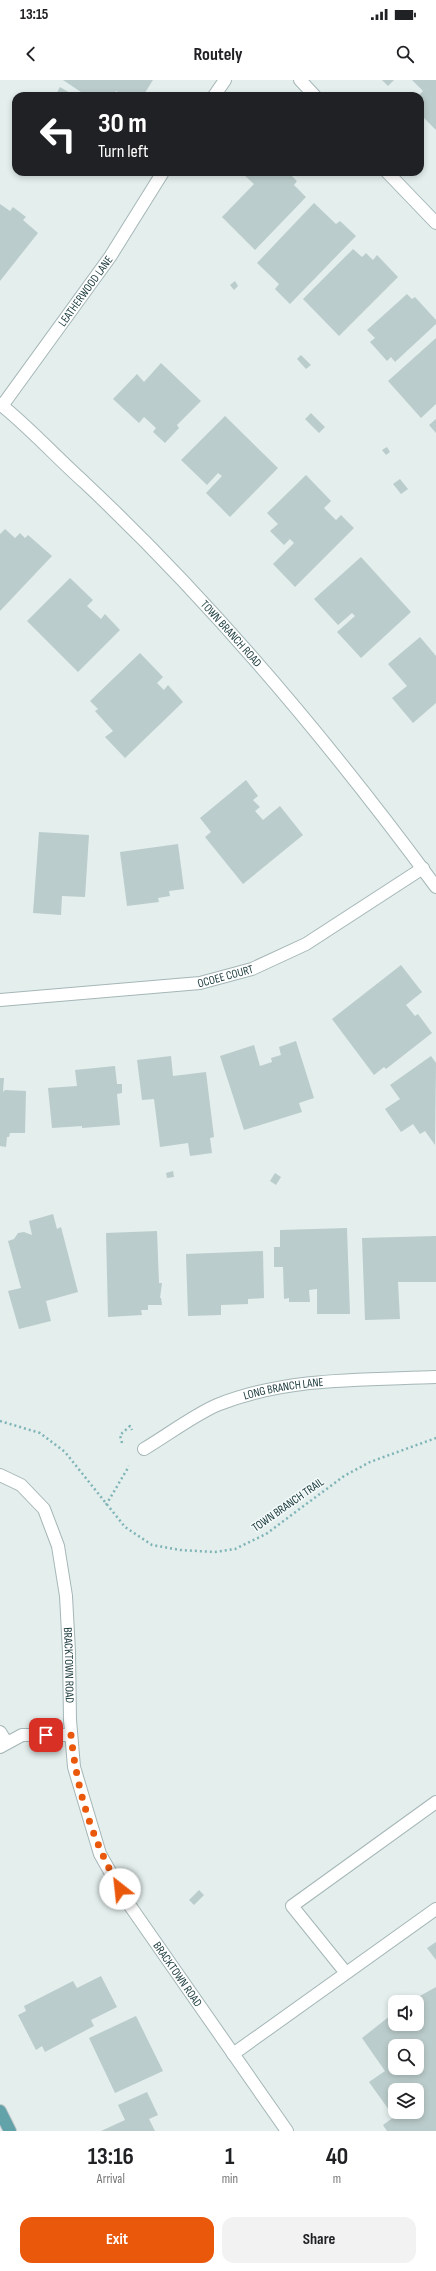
<!DOCTYPE html>
<style>
body{margin:0;font-family:"Sofia Sans Condensed",sans-serif;background:#f2f2f2;color:#202124;height:100vh;display:flex;flex-direction:column;font-size:15px;white-space:nowrap}
*{box-sizing:border-box;margin:0}
p{font-size:13px;color:#757577}
.icon{flex:none;width:22px;height:22px;fill:none;stroke:currentColor;stroke-width:2;stroke-linecap:round;stroke-linejoin:round}
.map{position:relative;height:2051px;overflow:hidden}
.details{display:flex;flex-direction:column;background:#fff;flex:1}
.details>*{flex:none}
.guide{position:absolute;left:12px;top:12px;width:412px;height:84px;border-radius:12px;box-shadow:0 2px 6px #0003;background:#202124;color:#fff;overflow:hidden}
.buttons{position:absolute;left:388px;top:1915px;display:grid;gap:8px}
.buttons a{display:grid;place-items:center;width:36px;height:36px;border-radius:8px;background:#fff;box-shadow:0 2px 6px #0003;font-size:20px}
.pin{position:absolute;display:grid;place-items:center;width:34px;height:34px;color:#fff;margin:-17px;border-radius:8px;box-shadow:0 2px 6px #0006}
.me{position:absolute;width:44px;margin:-22px;rotate:331deg;stroke-linejoin:round;filter:drop-shadow(0 0 3px #0008)}
.turn{display:flex;align-items:center;gap:14px;height:84px;padding:0 20px;font-size:18px}
.turn .icon{width:52px;height:52px;stroke-width:2.5}
.turn b{display:block;font-size:28px;line-height:34px}
.eta{display:flex;justify-content:space-evenly;align-items:center;height:68px;text-align:center}
.eta b{font-size:24px;font-weight:700;line-height:28px}
.primary-button{display:flex;gap:8px;margin-top:auto;padding:8px 20px}
.primary-button a{flex:1;height:46px;border-radius:12px;background:#ea580c;color:#fff;font-size:16px;font-weight:700;line-height:46px;text-align:center}
.primary-button a+a{background:#f2f2f2;color:#202124}
.status{display:flex;justify-content:space-between;align-items:center;height:28px;padding:0 20px;background:#fff;direction:ltr}
.status svg{height:11px;fill:currentColor}
header{display:flex;justify-content:space-between;align-items:center;height:52px;padding:0 20px;background:#fff;font-size:18px;font-weight:700}
.map>svg:first-child{display:block}
.building{fill:#bacccb;fill-rule:evenodd}
.lines{fill:none;stroke-linecap:round;stroke-linejoin:round}
.service-casing{stroke:#a5b6b6;stroke-width:14}
.minor-casing{stroke:#a5b6b6;stroke-width:14}
.primary-casing{stroke:#c1c9ca;stroke-width:14}
.path{stroke:#7fb4b6;stroke-width:2.5;stroke-dasharray:2 3;stroke-linecap:butt}
.service{stroke:#fff;stroke-width:12}
.minor{stroke:#fff;stroke-width:12}
.primary{stroke:#62a2a9;stroke-width:12}
.route{stroke:#ea580c;stroke-width:7;stroke-dasharray:0 12.6}
.labels{text-anchor:middle;dominant-baseline:central;stroke-width:3;stroke-linejoin:round;paint-order:stroke}
.street-label{font-size:12px;fill:#203f42;stroke:#f4faf9}
</style>
<div class="status"><b>13:15</b><svg viewBox="0 0 49 12"><path d="M0 12V9h3v3zM5 12V6h3v6zM10 12V3h3v9zM15 12V0h3v12zM26 1h20v11H26zM47 4h2v5h-2z"/></svg></div>
<header><svg class="icon" aria-label="back" viewBox="0 0 24 24"><path d="M15 5l-7 7 7 7"/></svg>Routely<svg class="icon" aria-label="search" viewBox="0 0 24 24"><circle cx="10" cy="10" r="6"/><path d="M15 15l6 6"/></svg></header>
<div class="map">
<svg width="436" height="2051" viewBox="0 0 436 2051">
<rect width="100%" height="100%" fill="#e3eeed"/>
<path class="building" d="M 63,0 L 153,0 L 143,16 L 125,16 L 116,11 L 113,16 L 87,16 Z
M 382,0 L 394,0 L 388,6 Z
M 412,0 L 436,0 L 436,50 L 420,34 L 420,28 L 424,23 L 420,19 L 420,16 L 418,16 L 423,11 Z
M 60,7 L 75,16 L 55,16 Z
M 247,92 L 292,92 L 294,94 L 292,96 L 297,101 L 294,105 L 306,117 L 255,170 L 222,137 L 254,104 L 244,95 Z
M 314,123 L 336,144 L 340,141 L 356,156 L 290,224 L 275,209 L 279,204 L 257,183 Z
M 0,124 L 10,131 L 13,127 L 26,137 L 23,140 L 38,153 L 0,201 Z
M 353,169 L 362,177 L 366,173 L 373,180 L 377,175 L 398,197 L 339,256 L 303,219 Z
M 235,201 L 238,206 L 234,210 L 230,205 Z
M 407,214 L 412,219 L 415,217 L 436,240 L 436,244 L 395,282 L 391,277 L 387,281 L 370,262 L 375,258 L 367,250 Z
M 436,258 L 436,324 L 421,338 L 388,301 Z
M 301,275 L 311,285 L 306,289 L 297,279 Z
M 161,283 L 201,321 L 177,345 L 179,348 L 165,363 L 153,352 L 156,348 L 144,337 L 139,343 L 113,319 L 137,294 L 144,302 Z
M 311,333 L 325,347 L 319,353 L 305,339 Z
M 225,336 L 278,388 L 230,437 L 206,413 L 222,396 L 218,393 L 207,405 L 181,380 Z
M 436,339 L 436,353 L 429,345 Z
M 387,367 L 390,372 L 386,375 L 382,370 Z
M 306,395 L 331,421 L 324,428 L 336,440 L 341,435 L 354,448 L 295,507 L 273,484 L 294,463 L 290,459 L 284,465 L 270,451 L 278,444 L 267,433 Z
M 400,399 L 408,409 L 401,414 L 393,404 Z
M 5,449 L 15,458 L 20,453 L 25,458 L 28,455 L 52,476 L 0,531 L 0,454 Z
M 361,477 L 411,532 L 361,578 L 337,552 L 355,536 L 352,533 L 338,545 L 314,519 Z
M 70,498 L 93,520 L 87,526 L 101,539 L 105,534 L 120,550 L 78,592 L 27,541 Z
M 420,557 L 436,576 L 436,623 L 413,643 L 392,618 L 407,606 L 388,584 Z
M 140,573 L 163,597 L 157,603 L 164,610 L 168,605 L 183,622 L 125,678 L 105,657 L 113,651 L 95,631 L 98,629 L 90,621 Z
M 246,700 L 258,716 L 253,720 L 260,727 L 255,731 L 263,740 L 280,726 L 303,755 L 243,804 L 205,757 L 211,752 L 200,738 Z
M 39,752 L 89,755 L 85,817 L 62,816 L 61,835 L 33,833 Z
M 178,764 L 184,809 L 169,811 L 170,816 L 158,818 L 159,822 L 127,826 L 120,772 Z
M 401,885 L 422,912 L 406,925 L 415,936 L 418,934 L 432,953 L 386,989 L 384,987 L 374,995 L 332,939 Z
M 296,961 L 314,1018 L 299,1023 L 302,1032 L 244,1050 L 220,976 L 254,965 L 260,986 L 272,982 L 271,978 L 281,975 L 279,967 Z
M 171,976 L 173,996 L 206,992 L 214,1057 L 210,1058 L 212,1073 L 190,1076 L 188,1063 L 160,1067 L 154,1019 L 142,1020 L 137,980 Z
M 431,976 L 436,983 L 435,1065 L 425,1051 L 420,1054 L 413,1044 L 401,1052 L 385,1029 L 400,1019 L 390,1005 Z
M 115,986 L 117,1004 L 122,1004 L 122,1013 L 117,1014 L 120,1045 L 82,1048 L 82,1046 L 52,1048 L 48,1008 L 77,1006 L 75,990 Z
M 0,998 L 4,998 L 3,1012 L 5,1010 L 26,1011 L 25,1053 L 10,1053 L 9,1057 L 7,1057 L 6,1067 L 0,1066 Z
M 173,1091 L 174,1097 L 167,1098 L 166,1093 Z
M 275,1093 L 281,1097 L 276,1105 L 270,1101 Z
M 53,1134 L 57,1149 L 61,1147 L 78,1212 L 46,1221 L 51,1241 L 19,1249 L 8,1211 L 21,1208 L 8,1161 L 14,1159 L 18,1153 L 24,1152 L 32,1155 L 29,1141 Z
M 347,1148 L 350,1234 L 317,1234 L 317,1209 L 309,1210 L 310,1222 L 289,1222 L 289,1218 L 284,1219 L 283,1187 L 274,1187 L 274,1167 L 280,1167 L 280,1150 Z
M 157,1151 L 159,1203 L 162,1203 L 160,1218 L 161,1218 L 162,1225 L 148,1225 L 148,1230 L 141,1230 L 142,1235 L 108,1237 L 106,1153 Z
M 436,1156 L 436,1202 L 398,1202 L 400,1239 L 365,1240 L 362,1158 Z
M 263,1171 L 264,1218 L 248,1219 L 248,1224 L 221,1225 L 221,1235 L 188,1236 L 186,1174 Z
M 199,1810 L 204,1815 L 194,1825 L 189,1820 Z
M 436,1862 L 436,1880 L 427,1868 Z
M 101,1896 L 117,1927 L 91,1940 L 94,1946 L 45,1972 L 42,1966 L 36,1970 L 18,1935 L 26,1931 L 24,1926 L 73,1901 L 77,1908 Z
M 436,1907 L 436,2051 L 387,2051 L 383,2045 L 394,2037 L 369,2002 L 385,1991 L 362,1958 L 395,1932 L 395,1944 L 417,1944 L 417,1922 L 409,1922 ZM 395,1966 L 417,1966 L 417,1988 L 395,1988 ZM 395,2010 L 417,2010 L 417,2032 L 395,2032 Z
M 136,1936 L 163,1991 L 115,2013 L 89,1958 Z
M 147,2012 L 158,2035 L 149,2039 L 155,2051 L 101,2051 L 125,2040 L 118,2025 Z"/>
<g class="lines">
<g class="service-casing">
<path id="service" d="M 0,1652 L 7,1663
M 0,1667 L 22,1655 L 71,1655
M 346,1893 L 292,1826 L 436,1722
M 233,1974 L 436,1829"/>
</g>
<g class="minor-casing">
<g id="minor">
<path d="M 300,0 L 315,16"/>
<path d="M 214,16 L 225,0"/>
<path d="M 387,92 L 436,143"/>
<path id="s1" d="M 0,324 C 30,348 56,377 84,402 C 215,525 330,663 436,807"/>
<path id="s2" d="M 2,326 L 110,177 L 163,92"/>
<path id="s3" d="M 0,920 L 200,903 L 252,889 L 306,864 L 423,788"/>
<path id="s4" d="M 144,1369 C 166,1356 194,1335 217,1325 C 287,1297 362,1300 436,1297"/>
<path id="s5" d="M 0,1395 L 21,1405 L 44,1429 L 58,1466 L 66,1516 L 69,1572 L 70,1640 L 74,1687 L 100,1774 L 126,1820 L 287,2051"/>
</g>
</g>
<g class="primary-casing">
<path id="primary" d="M 0,2031 L 10,2051"/>
</g>
<path class="path" d="M 0,1341 L 40,1353 L 65,1372 L 125,1447 L 152,1465 L 180,1470 L 215,1472 L 235,1469 L 266,1454 L 344,1396 L 370,1382 L 436,1358
M 122,1363 L 120,1355 L 130,1346 L 132,1350
M 106,1425 L 129,1386"/>
<use href="#service" class="service"/>
<use href="#minor" class="minor"/>
<use href="#primary" class="primary"/>
</g>
<g class="lines">
<path class="route" d="M 46,1655 L 71,1655 C 77,1712 92,1759 120,1809"/>
</g>
<g class="labels">
<g class="street-label">
<text stroke="none"><textPath href="#s2" startOffset="142">LEATHERWOOD LANE</textPath></text>
<text stroke="none"><textPath href="#s1" startOffset="326">TOWN BRANCH ROAD</textPath></text>
<text stroke="none"><textPath href="#s3" startOffset="227">OCOEE COURT</textPath></text>
<text stroke="none"><textPath href="#s4" startOffset="154">LONG BRANCH LANE</textPath></text>
<text transform="translate(288 1425) rotate(-35)">TOWN BRANCH TRAIL</text>
<text stroke="none"><textPath href="#s5" startOffset="216">BRACKTOWN ROAD</textPath></text>
<text stroke="none"><textPath href="#s5" startOffset="552">BRACKTOWN ROAD</textPath></text>
</g>
</g>
</svg>
<div class="buttons">
<a><svg class="icon" aria-label="sound" viewBox="0 0 24 24"><path d="M4 9h4l5-4v14l-5-4H4zM17 9q2 3 0 6"/></svg></a>
<a><svg class="icon" aria-label="search" viewBox="0 0 24 24"><circle cx="10" cy="10" r="6"/><path d="M15 15l6 6"/></svg></a>
<a><svg class="icon" aria-label="layers" viewBox="0 0 24 24"><path d="M12 4l9 5-9 5-9-5zM3 14l9 5 9-5"/></svg></a>
</div>
<div class="pin" style="left:46px;top:1655px;background:#d93025"><svg class="icon" aria-label="arrive" viewBox="0 0 24 24"><path d="M6 21V4h12l-3 4 3 4H6"/></svg></div>
<svg class="me" style="left:120px;top:1809px" viewBox="-20 -20 40 40"><circle r="19" fill="#fff"/><path d="M0-13L10 11 0 6-10 11z" fill="#ea580c"/></svg>
<div class="guide">
<div class="turn"><svg class="icon" aria-label="left" viewBox="0 0 24 24"><path d="M17 20v-9H6M10 6l-5 5 5 5"/></svg><div><b>30 m</b>Turn left</div></div>
</div>
</div>
<section class="details">
<div class="eta">
<div><b>13:16</b><p>Arrival</p></div>
<div><b>1</b><p>min</p></div>
<div><b>40</b><p>m</p></div>
</div>
<div class="primary-button"><a>Exit</a><a>Share</a></div>
</section>
